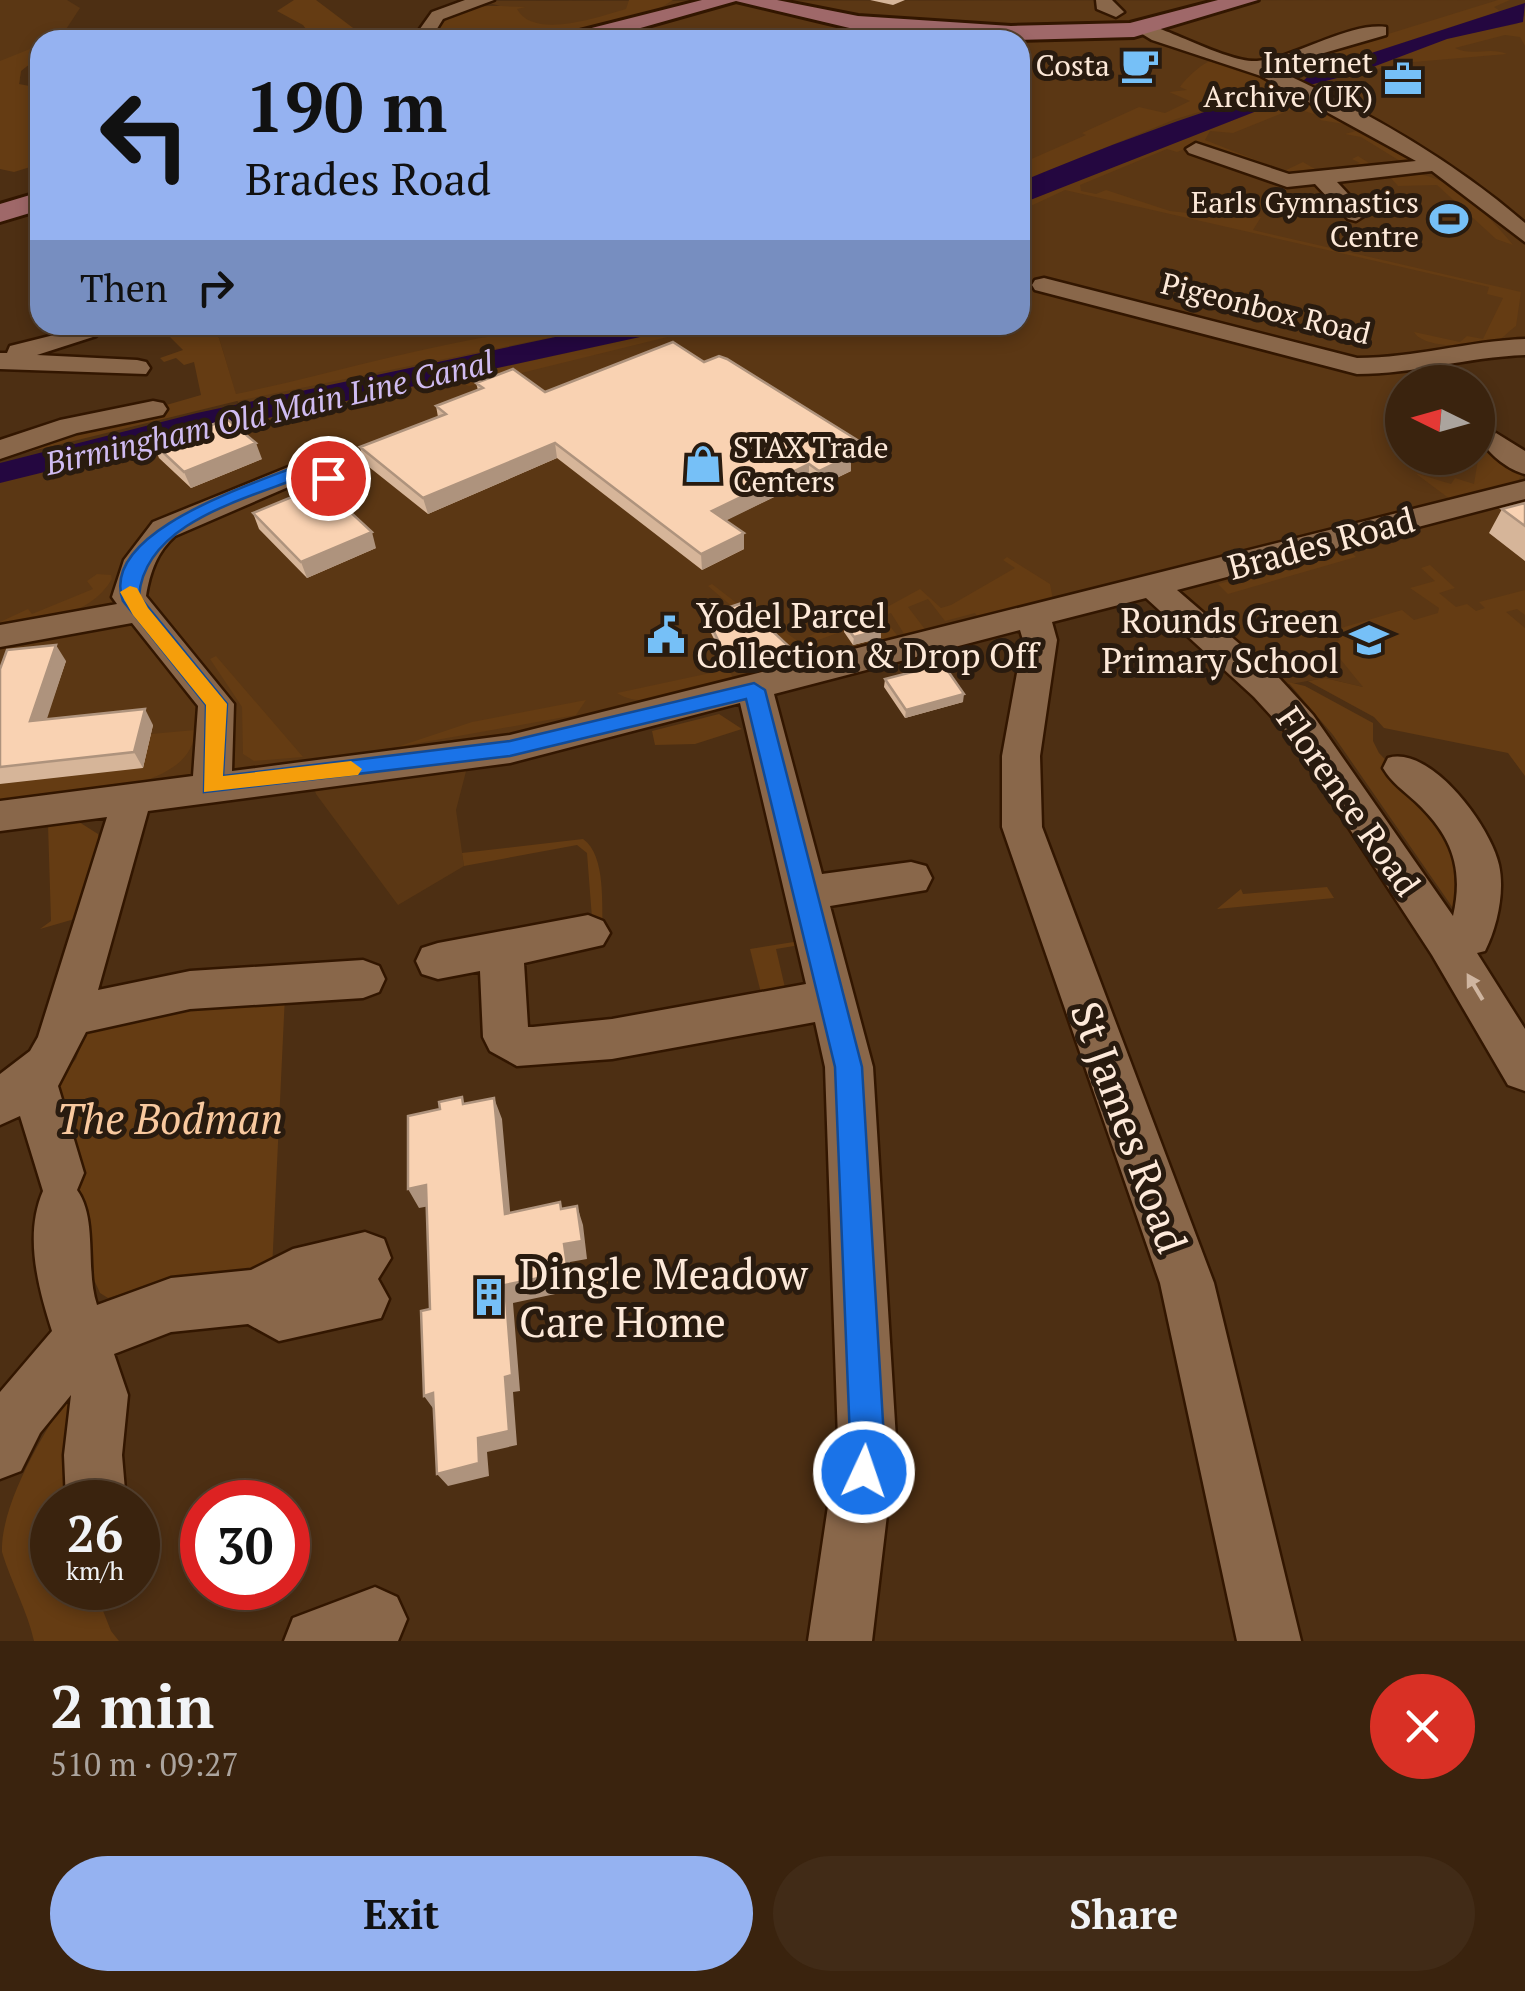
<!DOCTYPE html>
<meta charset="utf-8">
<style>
body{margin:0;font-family:"PT Serif",serif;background:#412b17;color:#f1f3f6;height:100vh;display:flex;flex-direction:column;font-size:38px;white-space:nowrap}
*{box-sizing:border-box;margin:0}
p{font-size:32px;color:#aba49e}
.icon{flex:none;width:55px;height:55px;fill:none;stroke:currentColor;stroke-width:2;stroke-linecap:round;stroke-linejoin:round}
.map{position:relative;height:1641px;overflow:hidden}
.side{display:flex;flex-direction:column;background:#3a230e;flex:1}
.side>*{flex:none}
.guide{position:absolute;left:30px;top:30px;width:1000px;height:305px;border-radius:30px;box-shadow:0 5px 15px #0003,0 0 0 2px #54402e;background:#95b2f1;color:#111;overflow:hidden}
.needle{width:65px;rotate:275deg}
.tools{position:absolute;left:1385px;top:365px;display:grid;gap:20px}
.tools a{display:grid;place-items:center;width:110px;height:110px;border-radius:50%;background:#3a230e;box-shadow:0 5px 15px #0003,0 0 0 2px #54402e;font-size:50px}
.speed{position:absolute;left:30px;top:1480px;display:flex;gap:20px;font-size:50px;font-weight:700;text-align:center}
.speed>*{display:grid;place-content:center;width:130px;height:130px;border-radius:50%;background:#3a230e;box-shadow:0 5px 15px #0003,0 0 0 2px #54402e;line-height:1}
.speed small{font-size:25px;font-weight:400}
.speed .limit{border:15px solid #d22;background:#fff;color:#111}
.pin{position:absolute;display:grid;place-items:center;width:85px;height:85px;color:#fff;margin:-42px;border:5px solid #fff;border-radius:50%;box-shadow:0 2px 10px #0007}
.me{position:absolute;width:110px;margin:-55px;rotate:3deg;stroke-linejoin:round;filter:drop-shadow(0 0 8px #0008)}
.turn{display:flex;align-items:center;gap:35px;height:210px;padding:0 50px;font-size:45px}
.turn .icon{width:130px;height:130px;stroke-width:2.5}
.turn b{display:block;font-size:70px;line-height:85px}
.then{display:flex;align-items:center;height:95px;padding:0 50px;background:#0003;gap:20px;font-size:38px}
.round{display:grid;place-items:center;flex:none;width:105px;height:105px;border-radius:52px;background:#412b17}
.headline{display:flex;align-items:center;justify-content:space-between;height:170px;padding:0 50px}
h1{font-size:60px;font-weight:800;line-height:75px}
.action{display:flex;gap:20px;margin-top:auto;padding:20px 50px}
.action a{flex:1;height:115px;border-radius:60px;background:#95b2f1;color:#111;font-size:40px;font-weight:800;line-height:115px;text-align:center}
.action a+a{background:#412b17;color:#f1f3f6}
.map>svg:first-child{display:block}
.built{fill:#5b3714}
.green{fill:#653c13}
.water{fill:#240740}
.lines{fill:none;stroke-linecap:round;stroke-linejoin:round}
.minor-casing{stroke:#321600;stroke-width:5}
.major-casing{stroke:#321600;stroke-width:6}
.minor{fill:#89674a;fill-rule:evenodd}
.major{fill:#9f6869;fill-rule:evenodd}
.wall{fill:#d6b599}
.shaded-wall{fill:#ae937d}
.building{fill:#f9d2b2;stroke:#ae937d;stroke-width:2.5}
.oneway{fill:#cfb5a0}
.route{fill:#1a73e8;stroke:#114b97;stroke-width:2.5}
.slow{fill:#f59e0b}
.labels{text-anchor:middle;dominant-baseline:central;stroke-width:10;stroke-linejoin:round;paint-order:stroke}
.far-poi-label{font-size:30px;fill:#fde9d9;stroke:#291b0f;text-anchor:end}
.far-street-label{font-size:30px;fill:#fde9d9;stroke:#291b0f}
.far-water-label{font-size:32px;font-style:italic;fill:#d0bcf2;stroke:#291b0f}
.street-label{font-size:35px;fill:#fde9d9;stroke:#291b0f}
.poi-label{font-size:35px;fill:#fde9d9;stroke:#291b0f;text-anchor:start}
.near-park-label{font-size:42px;font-style:italic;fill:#f9c99f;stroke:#291b0f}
.near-street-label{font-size:42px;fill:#fde9d9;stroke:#291b0f}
.near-poi-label{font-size:42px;fill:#fde9d9;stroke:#291b0f;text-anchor:start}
</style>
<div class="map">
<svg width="1525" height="1641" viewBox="0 0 1525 1641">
<rect width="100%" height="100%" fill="#4d2f13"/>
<path class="built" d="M 0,0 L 67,0 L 80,8 L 59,40 L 40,40 L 40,56 L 21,70 L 19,85 L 0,92 Z
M 1525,0 L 1525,357 L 1474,349 L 1421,364 L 1437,382 L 1402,382 L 1402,458 L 1478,458 L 1478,419 L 1494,436 L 1486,440 L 1522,473 L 1525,482 L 1525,726 L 1325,678 L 1267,688 L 1153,587 L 470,756 L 456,810 L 464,866 L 398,905 L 316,794 L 309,774 L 0,816 L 0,473 L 242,416 L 219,338 L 207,325 L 1020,325 L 1020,40 L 549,40 L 496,10 L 500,6 L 482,1 Z"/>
<path class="green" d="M 294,0 L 316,0 L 369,40 L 314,40 L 303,25 L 277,11 Z
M 629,0 L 673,0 C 606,45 506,40 429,40 C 455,0 482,6 526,7 L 517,9 C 534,40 598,17 626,9 Z
M 1498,0 L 1510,0 L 1494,7 L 1500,11 L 1319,70 L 1275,69 Z
M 1525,15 L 1525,46 L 1520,37 L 1505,35 L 1455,48 C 1472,57 1489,46 1507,54 L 1402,63 L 1345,77 L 1347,71 L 1442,39 L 1517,24 Z
M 40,45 L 40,56 L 21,71 L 19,84 L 40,88 L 40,164 L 14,172 L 0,169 L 0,61 Z
M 1216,59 L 1264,77 L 1279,88 L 1176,119 L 1020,182 L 1020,164 L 1086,135 L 1082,133 L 1139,107 L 1165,113 L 1190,101 L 1169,92 L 1187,90 L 1180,87 C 1186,78 1204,61 1216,59 Z
M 1289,91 L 1350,125 L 1320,120 L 1323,117 L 1295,108 L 1233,133 L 1210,131 L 1205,140 L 1284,171 L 1303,162 L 1320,172 C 1334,167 1346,168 1360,163 L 1352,159 L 1358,156 L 1372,165 L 1400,161 L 1361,137 L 1345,134 L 1356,131 L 1412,161 L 1294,179 L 1195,145 L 1177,152 L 1167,149 L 1080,185 L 1081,191 L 1096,194 L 1106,190 L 1170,211 L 1206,215 L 1215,206 L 1261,217 L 1253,230 L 1521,292 L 1516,326 C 1510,330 1502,339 1497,341 C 1478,348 1423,349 1414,332 L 1460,342 L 1467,336 L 1483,339 L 1503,298 L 1487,294 L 1489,287 L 1065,190 L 1020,211 L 1020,204 L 1041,195 L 1277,103 Z
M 1415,174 C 1453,176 1490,217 1513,245 L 1496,239 L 1437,185 L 1398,186 L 1390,177 Z
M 158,325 L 207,325 L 219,338 L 236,394 C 359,368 485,325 612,325 L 237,401 L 0,459 L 0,453 L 201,395 L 194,362 L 184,365 L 176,358 L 164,362 L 160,358 L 183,350 Z
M 695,325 L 716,325 L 469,386 L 449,379 Z
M 1481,423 L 1494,436 L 1486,440 L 1522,473 L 1517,483 L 1450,499 L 1415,473 L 1451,484 L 1455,478 L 1474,484 L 1481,441 L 1478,424 Z
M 1349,550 L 1356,557 L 1228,594 L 1218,584 Z
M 1007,557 L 1050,584 L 1053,600 L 978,618 L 975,613 L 945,621 L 928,599 L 908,607 L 927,632 L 906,637 L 891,613 L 882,616 L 900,639 L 884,643 L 867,622 L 786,652 L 708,586 L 712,584 L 778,635 L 785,632 L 799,642 L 856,611 L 867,618 L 920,589 L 941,608 L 951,605 L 1015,568 L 1003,560 Z
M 1430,565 L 1455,588 L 1439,593 L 1456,607 L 1467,604 L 1476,611 L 1485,608 L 1479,602 L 1525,590 L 1525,615 L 1517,609 L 1506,612 L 1525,628 L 1525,776 L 1508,753 L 1384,728 L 1374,717 L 1308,681 L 1325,678 L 1363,687 L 1328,644 L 1340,640 L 1331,631 L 1402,610 L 1414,620 L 1438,613 L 1439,608 L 1410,588 L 1435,581 L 1421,568 Z
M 97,574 L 111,575 L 112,579 C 87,620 43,617 0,622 L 28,609 L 32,614 L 93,589 L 87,581 Z
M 216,656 L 303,757 L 254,761 L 243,754 L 242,707 L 210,659 Z
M 729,669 L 733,678 C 701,687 648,713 617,693 Z
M 1288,682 L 1305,686 L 1373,723 L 1373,741 L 1379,753 L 1462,840 L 1455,911 L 1333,735 Z
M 586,700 L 576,715 L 397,747 L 472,722 Z
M 719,714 L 742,729 L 695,744 L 655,745 L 652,731 Z
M 195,730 C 193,798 49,794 0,800 L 0,784 L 143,768 L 151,734 Z
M 79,822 L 98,834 L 99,841 L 78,918 L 40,929 L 51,921 L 48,824 Z
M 583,839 C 607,856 601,907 603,934 L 594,944 L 587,853 L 577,845 L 464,866 L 462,853 Z
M 1327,887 L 1334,898 L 1217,909 L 1241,889 L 1243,894 Z
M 800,941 L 800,945 L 776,949 L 786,992 L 762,997 L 750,949 Z
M 285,995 L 272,1270 L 177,1278 L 108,1298 L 100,1293 L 91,1273 L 51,1089 L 76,1059 L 89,1024 L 138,1013 Z
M 78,1384 L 70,1502 L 52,1502 L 52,1588 L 94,1588 L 111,1631 L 119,1641 L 34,1641 C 27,1610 11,1582 2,1552 C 0,1503 49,1421 78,1384 Z"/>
<path class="water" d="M 1525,3 L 1523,22 L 1447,39 L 1357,73 L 1290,90 L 1293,94 L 1277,103 L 1020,204 L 1020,182 C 1113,143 1206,109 1303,81 L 1313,72 Z
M 612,325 L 695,325 L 231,426 L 0,483 L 0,463 L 197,413 Z"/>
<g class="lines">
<g class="minor-casing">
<path id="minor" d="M 465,0 L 494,0 L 443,19 L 430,40 L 412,40 L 432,12 Z
M 1096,0 L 1112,0 L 1124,12 L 1116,17 L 1097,9 Z
M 1139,24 C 1158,22 1226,63 1257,61 C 1296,58 1348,22 1386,27 L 1386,35 L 1272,68 C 1363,109 1450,158 1525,223 L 1525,242 L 1432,171 L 1337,182 L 1367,214 L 1356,221 L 1348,219 L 1315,184 L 1287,187 L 1189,153 L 1186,149 L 1196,143 L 1289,174 L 1416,161 L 1261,76 L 1152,40 L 1139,32 Z
M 1044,278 L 1357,358 C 1415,358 1468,341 1525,339 L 1525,355 C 1467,357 1415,374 1357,374 L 1035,290 L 1032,285 L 1035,280 Z
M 94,325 L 100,331 L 96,336 L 37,355 L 137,360 L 146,362 L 150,368 L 146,374 L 0,369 L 0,353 L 7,353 L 10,346 Z
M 153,401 L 163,403 L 167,409 L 163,415 L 77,433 L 0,459 L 0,440 L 60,420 Z
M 1496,433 L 1525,451 L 1525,474 C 1509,470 1491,456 1482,442 Z
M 313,457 L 328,466 L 323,472 L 175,536 C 157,552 150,572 146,596 L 234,704 L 232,771 L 510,735 L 1525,481 L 1525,499 L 1177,590 L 1280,679 L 1313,715 L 1453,916 C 1464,868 1452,836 1416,802 C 1404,791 1391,782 1383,768 L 1388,758 C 1431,745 1491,827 1499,865 C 1505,892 1497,927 1485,951 L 1477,953 L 1525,1029 L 1525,1091 L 1508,1085 L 1432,955 L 1287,733 L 1254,697 L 1146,598 L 1052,622 L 1057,640 L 1040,756 L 1042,827 L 1214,1283 L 1301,1641 L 1237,1641 L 1160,1283 L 1002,827 L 1002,756 L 1023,640 L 1020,630 L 774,694 L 822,874 L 911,862 L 926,866 L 932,878 L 926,890 L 830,906 L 873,1067 L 896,1439 L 872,1641 L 808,1641 L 838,1439 L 825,1067 L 815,1022 L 612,1059 L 517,1066 L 490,1051 L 483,1037 L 480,971 L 438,979 L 422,974 L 416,961 L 422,948 L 438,943 L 588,915 L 603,921 L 610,933 L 603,945 L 524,963 L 528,1027 L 533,1027 L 612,1019 L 806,984 L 740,703 L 510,763 L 148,811 L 98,990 L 190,971 L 363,960 L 379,966 L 385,979 L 379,992 L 363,998 L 190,1009 L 86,1032 L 58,1086 L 84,1173 L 77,1190 C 98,1219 85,1270 97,1305 L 171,1278 L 251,1270 L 293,1249 L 365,1232 L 384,1239 L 391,1258 L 378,1279 L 389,1299 L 381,1318 L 279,1341 L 248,1324 L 171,1332 L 114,1354 L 128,1395 L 122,1455 L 126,1502 L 66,1502 L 64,1455 L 71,1395 L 40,1433 L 21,1471 L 0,1479 L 0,1392 L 52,1331 C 38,1287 24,1235 43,1191 L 20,1116 L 0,1125 L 0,1074 L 30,1051 L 38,1037 L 107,817 L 0,831 L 0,801 L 193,776 L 198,706 L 132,623 L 0,647 L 0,625 L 117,604 L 112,597 L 124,560 L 153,522 Z
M 375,1587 L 397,1597 L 407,1619 L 398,1641 L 284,1641 L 293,1618 Z"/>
</g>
<g class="major-casing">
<path id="major" d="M 702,0 L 777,0 L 858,16 L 1011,26 L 1130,23 L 1218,0 L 1258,0 L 1134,37 L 1011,40 L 858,30 L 736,1 L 598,40 L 561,40 L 564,35 Z
M 40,192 L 40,210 L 0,222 L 0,204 Z"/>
</g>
<use href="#minor" class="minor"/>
<use href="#major" class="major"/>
</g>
<path class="wall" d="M 870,0 L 905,0 L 893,5 Z
M 704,362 L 859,441 L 858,457 L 851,460 L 851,471 L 818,487 L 809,480 L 726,520 L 744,549 L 702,570 L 557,458 L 428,514 L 364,463 L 360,447 L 438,417 L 436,406 L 478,390 L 476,383 L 545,392 Z
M 193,432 L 262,459 L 191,488 L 159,458 L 152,442 Z
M 1525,503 L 1525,561 L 1489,533 L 1502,509 Z
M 253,513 L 376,548 L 307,578 L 259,529 Z
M 706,615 L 795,660 L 742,673 L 739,667 L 729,669 L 706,623 Z
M 844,624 L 881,638 L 853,645 L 844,632 Z
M 66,661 L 46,719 L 153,725 L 143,768 L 0,784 L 0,669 Z
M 885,679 L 963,702 L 905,718 L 884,687 Z"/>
<path class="shaded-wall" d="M 859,441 L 858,457 L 851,460 L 851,471 L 818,487 L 819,471 L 842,449 Z
M 256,443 L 262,459 L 191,488 L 184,472 Z
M 555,443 L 557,458 L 428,514 L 423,498 Z
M 809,464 L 809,480 L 713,527 L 712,511 Z
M 372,532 L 376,548 L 307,578 L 301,562 Z
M 744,533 L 744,549 L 702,570 L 701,554 Z
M 881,630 L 881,638 L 853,645 L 854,637 Z
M 56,645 L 66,661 L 41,737 L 30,721 Z
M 795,652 L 795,660 L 742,673 L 742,665 Z
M 739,658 L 739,667 L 729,669 L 728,661 Z
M 964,694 L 963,702 L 905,718 L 906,710 Z
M 145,709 L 153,725 L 143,768 L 134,752 Z
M 494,1098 L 502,1119 L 512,1233 L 505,1214 Z
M 426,1185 L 435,1205 L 419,1208 L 408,1189 Z
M 577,1206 L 583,1225 L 587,1259 L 570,1262 L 574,1290 L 513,1303 L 520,1391 L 513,1392 L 517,1445 L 487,1452 L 489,1476 L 448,1486 L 437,1474 L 478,1438 L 505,1377 L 505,1285 L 564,1244 Z
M 433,1393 L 435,1411 L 424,1396 Z"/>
<path class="building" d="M 673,342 L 704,362 L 719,356 L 727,359 L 859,441 L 842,449 L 852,455 L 819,471 L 809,464 L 712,511 L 744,533 L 701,554 L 555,443 L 423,498 L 360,447 L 446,414 L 436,406 L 483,388 L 476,383 L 513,369 L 545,392 Z
M 227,419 L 256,443 L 184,472 L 152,442 L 188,428 L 193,432 Z
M 321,485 L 372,532 L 301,562 L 253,513 Z
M 1525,503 L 1525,526 L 1502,509 Z
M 742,603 L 795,652 L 742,665 L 739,658 L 728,661 L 706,615 Z
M 871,616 L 881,630 L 854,637 L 844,624 Z
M 56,645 L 30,721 L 145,709 L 134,752 L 0,767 L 0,669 L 7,650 Z
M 943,664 L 964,694 L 906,710 L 885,679 Z
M 462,1097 L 463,1104 L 494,1098 L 505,1214 L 560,1202 L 561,1209 L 577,1206 L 582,1241 L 564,1244 L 568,1272 L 505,1285 L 512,1375 L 505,1377 L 509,1431 L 478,1438 L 479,1463 L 437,1474 L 433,1393 L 424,1396 L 421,1311 L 430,1309 L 426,1185 L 408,1189 L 408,1116 L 440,1109 L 439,1102 Z"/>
<defs><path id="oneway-solid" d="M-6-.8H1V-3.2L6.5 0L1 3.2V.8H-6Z" transform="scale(2.5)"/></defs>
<use class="oneway" href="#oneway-solid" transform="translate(1475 987) rotate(-121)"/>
<path class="route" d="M 307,462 L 319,462 L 336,478 L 328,483 L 311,473 C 252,498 145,520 139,596 L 227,704 L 223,776 L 510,741 L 754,683 L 765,690 L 862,1067 L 884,1439 L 875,1483 L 864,1488 L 852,1483 L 847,1472 L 850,1439 L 835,1067 L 746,699 L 510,756 L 204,792 L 206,705 L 123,601 C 97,530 261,482 307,462 Z"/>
<path class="slow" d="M 130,586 L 137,588 L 148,608 L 227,704 L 223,776 L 351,761 L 362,769 L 358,775 L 204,792 L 206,705 L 133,615 L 120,592 Z"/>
<defs>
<g id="cafe-bare" transform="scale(3)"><path d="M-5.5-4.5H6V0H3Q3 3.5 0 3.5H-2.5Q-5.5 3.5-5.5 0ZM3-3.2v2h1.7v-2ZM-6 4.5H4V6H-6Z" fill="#76c0f7" stroke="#291b0f" stroke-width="2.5" paint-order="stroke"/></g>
<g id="office-bare" transform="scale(3)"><path d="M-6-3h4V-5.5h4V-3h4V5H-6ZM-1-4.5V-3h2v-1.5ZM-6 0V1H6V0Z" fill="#76c0f7" stroke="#291b0f" stroke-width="2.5" paint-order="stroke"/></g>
<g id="stadium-bare" transform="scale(3)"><path d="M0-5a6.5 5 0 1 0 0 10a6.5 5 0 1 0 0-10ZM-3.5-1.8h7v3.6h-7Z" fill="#76c0f7" stroke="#291b0f" stroke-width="2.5" paint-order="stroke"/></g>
<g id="shop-bare" transform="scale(3)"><path d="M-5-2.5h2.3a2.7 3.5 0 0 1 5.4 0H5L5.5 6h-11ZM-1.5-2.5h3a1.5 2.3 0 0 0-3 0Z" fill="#76c0f7" stroke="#291b0f" stroke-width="2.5" paint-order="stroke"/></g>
<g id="civic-bare" transform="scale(3)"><path d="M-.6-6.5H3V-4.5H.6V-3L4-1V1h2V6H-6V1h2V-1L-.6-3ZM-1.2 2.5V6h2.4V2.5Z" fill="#76c0f7" stroke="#291b0f" stroke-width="2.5" paint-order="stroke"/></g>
<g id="school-bare" transform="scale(3)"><path d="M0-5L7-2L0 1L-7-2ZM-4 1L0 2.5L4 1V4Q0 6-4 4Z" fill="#76c0f7" stroke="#291b0f" stroke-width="2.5" paint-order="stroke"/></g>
<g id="building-bare" transform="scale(3)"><path d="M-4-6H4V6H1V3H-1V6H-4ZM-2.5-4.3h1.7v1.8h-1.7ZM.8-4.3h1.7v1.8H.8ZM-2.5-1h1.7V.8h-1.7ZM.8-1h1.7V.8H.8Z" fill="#76c0f7" stroke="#291b0f" stroke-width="2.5" paint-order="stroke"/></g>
</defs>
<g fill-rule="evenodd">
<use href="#cafe-bare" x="1140" y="65"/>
<use href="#office-bare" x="1403" y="79"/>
<use href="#stadium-bare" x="1449" y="219"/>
<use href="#shop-bare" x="703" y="464"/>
<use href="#civic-bare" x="666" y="635"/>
<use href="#school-bare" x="1369" y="640"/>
<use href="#building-bare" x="489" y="1297"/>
</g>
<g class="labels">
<g class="far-poi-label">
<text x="1373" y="62">Internet<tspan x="1373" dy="34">Archive (UK)</tspan></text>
<text x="1110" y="65">Costa</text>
<text x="1419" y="202">Earls Gymnastics<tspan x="1419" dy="34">Centre</tspan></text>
<text x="733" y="447" text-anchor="start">STAX Trade<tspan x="733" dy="34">Centers</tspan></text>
</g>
<g class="far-street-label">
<text transform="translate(1266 308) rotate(14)">Pigeonbox Road</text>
</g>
<g class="far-water-label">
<text transform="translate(269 412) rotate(-13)">Birmingham Old Main Line Canal</text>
</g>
<g class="street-label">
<text transform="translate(1321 543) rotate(-15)">Brades Road</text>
<text transform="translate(1349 801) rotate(55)">Florence Road</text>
</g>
<g class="poi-label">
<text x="696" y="615">Yodel Parcel<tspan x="696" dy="40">Collection &amp; Drop Off</tspan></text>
<text x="1339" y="620" text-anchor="end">Rounds Green<tspan x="1339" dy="40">Primary School</tspan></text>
</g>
<g class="near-park-label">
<text x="170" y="1118">The Bodman</text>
</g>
<g class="near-street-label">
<text transform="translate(1130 1127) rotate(70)">St James Road</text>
</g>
<g class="near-poi-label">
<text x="519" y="1273">Dingle Meadow<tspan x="519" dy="48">Care Home</tspan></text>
</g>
</g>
</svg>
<div class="tools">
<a><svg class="needle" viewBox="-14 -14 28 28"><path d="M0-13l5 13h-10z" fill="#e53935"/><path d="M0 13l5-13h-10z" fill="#aba49e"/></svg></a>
</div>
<div class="speed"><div>26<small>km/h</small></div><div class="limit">30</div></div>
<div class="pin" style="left:328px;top:478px;background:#d93025"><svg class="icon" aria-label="arrive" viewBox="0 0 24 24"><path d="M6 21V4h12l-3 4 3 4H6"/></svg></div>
<svg class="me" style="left:864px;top:1472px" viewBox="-20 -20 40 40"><circle r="17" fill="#1a73e8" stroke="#fff" stroke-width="3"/><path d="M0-11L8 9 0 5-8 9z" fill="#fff"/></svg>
<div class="guide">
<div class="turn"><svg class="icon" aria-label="left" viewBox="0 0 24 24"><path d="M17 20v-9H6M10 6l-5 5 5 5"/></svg><div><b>190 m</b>Brades Road</div></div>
<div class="then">Then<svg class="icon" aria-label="right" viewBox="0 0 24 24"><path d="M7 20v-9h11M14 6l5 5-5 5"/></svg></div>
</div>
</div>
<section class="side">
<div class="headline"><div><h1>2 min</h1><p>510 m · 09:27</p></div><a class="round" style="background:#d93025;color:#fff"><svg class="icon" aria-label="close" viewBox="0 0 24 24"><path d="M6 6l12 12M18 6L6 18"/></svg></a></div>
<div class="action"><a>Exit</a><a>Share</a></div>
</section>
